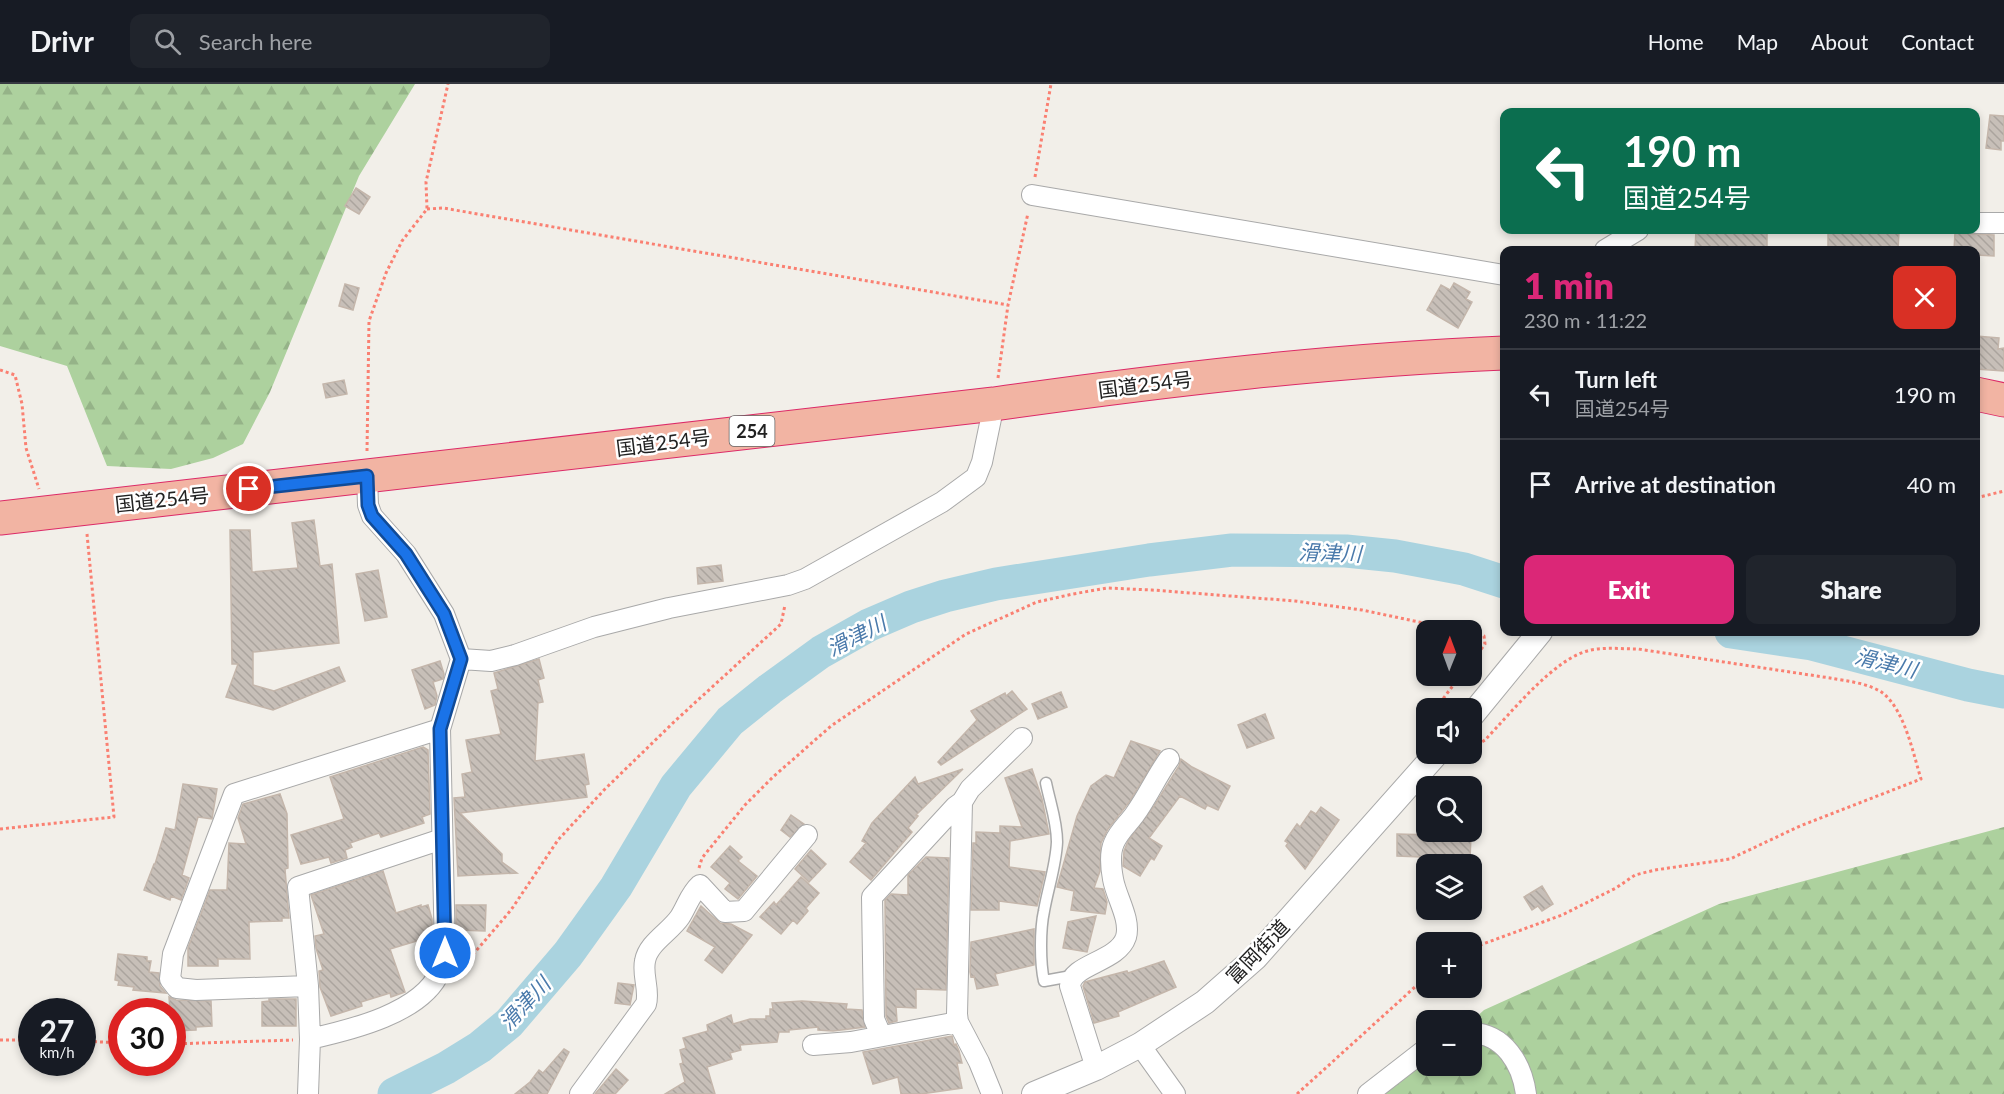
<!DOCTYPE html>
<meta charset="utf-8">
<style>
body{margin:0;font-family:Lato,"Noto Sans JP",sans-serif;background:#20242c;color:#f1f3f6;height:100vh;display:flex;flex-direction:column;font-size:22px;white-space:nowrap}
*{box-sizing:border-box;margin:0}
p{font-size:20px;color:#9ea1a6}
.icon{flex:none;width:33px;height:33px;fill:none;stroke:currentColor;stroke-width:2;stroke-linecap:round;stroke-linejoin:round}
.map{position:relative;flex:1;overflow:hidden}
.panel{position:absolute;left:1500px;top:162px;width:480px;height:390px;display:flex;flex-direction:column;background:#171b24;border-radius:12px;box-shadow:0 3px 9px #0003}
.panel>*{flex:none}
.hud{position:absolute;left:1500px;top:24px;width:480px;height:126px;border-radius:12px;box-shadow:0 3px 9px #0003;background:#0b6e4f;color:#fff;overflow:hidden}
.needle{width:39px;rotate:1deg}
.buttons{position:absolute;left:1416px;top:536px;display:grid;gap:12px}
.buttons a{display:grid;place-items:center;width:66px;height:66px;border-radius:12px;background:#171b24;box-shadow:0 3px 9px #0003;font-size:30px}
.speed{position:absolute;left:18px;top:914px;display:flex;gap:12px;font-size:30px;font-weight:700;text-align:center}
.speed>*{display:grid;place-content:center;width:78px;height:78px;border-radius:50%;background:#171b24;box-shadow:0 3px 9px #0003;line-height:1}
.speed small{font-size:15px;font-weight:400}
.speed .limit{border:9px solid #d22;background:#fff;color:#111}
.pin{position:absolute;display:grid;place-items:center;width:51px;height:51px;color:#fff;margin:-26px;border:3px solid #fff;border-radius:50%;box-shadow:0 2px 6px #0007}
.me{position:absolute;width:66px;margin:-33px;rotate:0deg;stroke-linejoin:round;filter:drop-shadow(0 0 4px #0008)}
.turn{display:flex;align-items:center;gap:21px;height:126px;padding:0 24px;font-size:27px}
.turn .icon{width:78px;height:78px;stroke-width:2.5}
.turn b{display:block;font-size:42px;line-height:51px}
.round{display:grid;place-items:center;flex:none;width:63px;height:63px;border-radius:12px;background:#20242c}
.overview{display:flex;align-items:center;justify-content:space-between;height:102px;padding:0 24px}
h1{font-size:36px;font-weight:800;line-height:45px;color:#db2777}
.button{display:flex;gap:12px;margin-top:auto;padding:12px 24px}
.button a{flex:1;height:69px;border-radius:12px;background:#db2777;color:#fff;font-size:24px;font-weight:800;line-height:69px;text-align:center}
.button a+a{background:#20242c;color:#f1f3f6}
ul{padding:0;list-style:none}
li{display:flex;align-items:center;gap:18px;height:90px;padding:0 24px;border-top:2px solid #363941}
li div{flex:1}
li b{display:block;font-size:22px}
li em{font-style:normal}
header{display:flex;align-items:center;gap:36px;box-sizing:border-box;height:84px;padding:0 30px;background:#171b24;border-bottom:2px solid #363941}
header strong{font-size:28px}
nav{display:flex;gap:33px;margin-inline-start:auto;font-size:21px}
.search{width:420px;height:54px;background:#20242c;display:flex;align-items:center;gap:15px;box-sizing:border-box;padding:0 21px;border-radius:12px;color:#9ea1a6;font-size:22px}
.map>svg:first-child{display:block}
.forest{fill:url(#forest-firs)}
.lines{fill:none;stroke-linecap:round;stroke-linejoin:round}
.river{stroke:#aad3df;stroke-width:33}
.building{fill:url(#building-back-hatch);stroke:#c4b6ab;stroke-width:1.5}
.service-casing{stroke:#a9a9a9;stroke-width:13}
.minor-casing{stroke:#a9a9a9;stroke-width:22}
.tertiary-casing{stroke:#a9a9a9;stroke-width:26}
.trunk-casing{stroke:#dc2a67;stroke-width:35}
.path{stroke:#fa8072;stroke-width:3;stroke-dasharray:3 3;stroke-linecap:butt}
.service{stroke:#fff;stroke-width:10}
.minor{stroke:#fff;stroke-width:20}
.tertiary{stroke:#fff;stroke-width:24}
.trunk{stroke:#f2b4a3;stroke-width:33}
.route-casing{stroke:#114b97;stroke-width:15}
.route{stroke:#1a73e8;stroke-width:10}
.labels{text-anchor:middle;dominant-baseline:central;stroke-width:5;stroke-linejoin:round;paint-order:stroke}
.shield{fill:#fff;stroke:#646464;stroke-width:1.5}
.shield-label{font-size:18px;font-weight:bold;fill:#222}
.street-label{font-size:20px;fill:#222;stroke:#fff}
.water-label{font-size:21px;font-style:italic;fill:#4a7aab;stroke:#fff}
</style>
<header>
<strong>Drivr</strong>
<div class="search"><svg class="icon" aria-label="search" viewBox="0 0 24 24"><circle cx="10" cy="10" r="6"/><path d="M15 15l6 6"/></svg>Search here</div>
<nav><a>Home</a><a>Map</a><a>About</a><a>Contact</a></nav>
</header>
<div class="map">
<svg width="2004" height="1010" viewBox="0 0 2004 1010">
<defs>
<pattern id="forest-firs" width="22" height="20" patternUnits="userSpaceOnUse" patternTransform="scale(1.5)"><rect width="22" height="20" fill="#add19e"/><path d="M5 1l3.5 6h-7zM16 11l3.5 6h-7z" fill="#95b388"/></pattern>
<pattern id="building-back-hatch" width="6" height="6" patternUnits="userSpaceOnUse" patternTransform="scale(1.5)"><rect width="6" height="6" fill="#c7bfb8"/><path d="M-1 5l2 2M0 0l6 6M5-1l2 2" fill="none" stroke="#aba49e"/></pattern>
</defs>
<rect width="100%" height="100%" fill="#f2efe9"/>
<path class="forest" d="M 0,0 L 415,0 L 359,92 L 270,308 L 243,360 L 213,374 L 171,385 L 107,382 L 67,282 L 0,262 Z
M 2004,743 L 2004,1010 L 1380,1010 L 1426,973 L 1426,981 L 1472,981 L 1472,937 L 1484,926 L 1719,820 Z"/>
<g class="lines">
<path class="river" d="M 1731,548 L 1812,560 L 1968,601 L 2004,608
M 394,1010 L 446,984 L 480,963 L 509,939 L 568,870 L 616,803 L 676,702 L 730,637 L 770,605 L 821,568 L 869,541 L 911,523 L 945,512 L 996,500 L 1149,476 L 1232,466 L 1346,467 L 1395,472 L 1464,485 L 1504,498"/>
</g>
<path class="building" d="M 1990,31 L 2004,32 L 2004,57 L 2001,57 L 2001,66 L 1986,64 Z
M 356,104 L 370,113 L 359,130 L 345,122 Z
M 1696,146 L 1767,146 L 1767,166 L 1695,166 Z
M 1878,147 L 1899,147 L 1898,166 L 1828,166 L 1828,148 L 1878,149 Z
M 1955,149 L 1994,151 L 1994,172 L 1976,171 L 1976,166 L 1954,166 Z
M 1454,199 L 1470,208 L 1466,215 L 1472,218 L 1458,244 L 1427,226 L 1441,201 L 1450,206 Z
M 345,200 L 359,204 L 353,226 L 339,222 Z
M 1976,252 L 1999,254 L 1998,265 L 2004,264 L 2004,287 L 1976,285 Z
M 344,296 L 347,310 L 326,314 L 323,300 Z
M 314,436 L 320,482 L 332,480 L 339,559 L 253,568 L 253,601 L 274,607 L 339,583 L 345,597 L 273,626 L 226,613 L 238,580 L 232,580 L 230,446 L 250,446 L 252,488 L 298,484 L 292,439 Z
M 721,481 L 723,497 L 698,500 L 697,484 Z
M 378,486 L 387,533 L 365,537 L 356,490 Z
M 539,575 L 544,594 L 538,596 L 543,618 L 538,619 L 535,677 L 584,670 L 589,700 L 585,701 L 587,713 L 460,729 L 502,770 L 502,778 L 517,789 L 458,792 L 454,714 L 465,713 L 462,690 L 472,688 L 466,656 L 501,650 L 491,607 L 498,605 L 494,589 Z
M 440,577 L 444,590 L 443,595 L 433,598 L 437,612 L 435,621 L 425,625 L 412,586 Z
M 1012,607 L 1027,625 L 941,681 L 938,678 L 977,636 L 971,627 L 1005,609 L 1006,612 Z
M 1061,608 L 1067,623 L 1038,635 L 1032,620 Z
M 1265,630 L 1274,654 L 1247,664 L 1238,641 Z
M 1131,657 L 1160,667 L 1130,717 L 1108,745 L 1101,759 L 1100,787 L 1094,804 L 1103,805 L 1107,818 L 1105,830 L 1071,826 L 1074,807 L 1057,803 L 1077,732 L 1091,702 L 1106,691 L 1114,694 Z
M 423,663 L 428,666 L 430,730 L 422,733 L 424,739 L 381,753 L 379,749 L 350,759 L 352,763 L 345,766 L 347,774 L 331,779 L 329,773 L 301,780 L 291,751 L 344,735 L 330,693 Z
M 1181,675 L 1192,683 L 1230,702 L 1218,726 L 1207,721 L 1205,725 L 1180,712 L 1149,754 L 1162,762 L 1154,776 L 1151,774 L 1140,792 L 1123,782 L 1124,767 L 1128,757 L 1154,722 L 1179,682 Z
M 963,685 L 916,731 L 918,732 L 908,744 L 912,748 L 871,796 L 850,778 L 866,759 L 862,757 L 872,739 L 915,693 L 918,700 Z
M 1032,685 L 1042,715 L 1049,750 L 1010,757 L 1009,783 L 1045,788 L 1037,822 L 999,817 L 999,826 L 971,826 L 973,759 L 976,759 L 976,748 L 1000,749 L 1000,742 L 1022,743 L 1005,694 Z
M 183,700 L 217,705 L 212,735 L 198,733 L 182,791 L 189,794 L 181,816 L 171,812 L 170,816 L 144,806 L 154,780 L 155,780 L 166,744 L 175,746 Z
M 280,710 L 287,730 L 288,784 L 285,785 L 289,834 L 282,834 L 282,837 L 249,838 L 250,875 L 218,875 L 218,882 L 188,882 L 188,864 L 210,806 L 227,806 L 229,759 L 246,760 L 238,734 L 243,720 Z
M 1321,723 L 1339,736 L 1305,785 L 1286,762 L 1288,759 L 1285,757 L 1297,740 L 1300,743 L 1311,727 L 1316,730 Z
M 791,731 L 804,740 L 790,753 L 781,746 Z
M 1397,750 L 1471,752 L 1470,775 L 1397,772 Z
M 730,762 L 742,773 L 738,777 L 757,792 L 738,815 L 725,805 L 730,799 L 711,783 Z
M 811,766 L 826,780 L 809,798 L 795,785 Z
M 926,773 L 949,774 L 946,906 L 916,905 L 916,924 L 896,923 L 897,937 L 889,939 L 886,932 L 885,816 L 891,810 L 908,811 L 908,791 Z
M 383,787 L 396,829 L 421,821 L 421,823 L 428,821 L 432,835 L 432,846 L 428,846 L 430,853 L 390,865 L 405,908 L 391,913 L 390,909 L 361,918 L 362,922 L 331,932 L 320,903 L 319,887 L 323,886 L 316,864 L 315,852 L 324,850 L 311,811 Z
M 801,793 L 819,809 L 806,824 L 808,827 L 797,840 L 793,836 L 781,850 L 760,833 L 774,818 L 776,821 Z
M 1542,802 L 1553,820 L 1542,827 L 1538,822 L 1532,826 L 1524,813 Z
M 456,821 L 486,821 L 485,847 L 456,846 Z
M 701,822 L 720,839 L 731,840 L 752,851 L 722,889 L 705,876 L 715,863 L 687,847 Z
M 1096,832 L 1087,868 L 1063,864 L 1068,838 Z
M 1034,845 L 1034,881 L 995,890 L 998,901 L 977,905 L 974,892 L 971,893 L 970,888 L 971,858 Z
M 118,870 L 147,873 L 147,877 L 151,877 L 149,888 L 159,889 L 160,902 L 166,909 L 133,906 L 134,903 L 118,901 L 119,897 L 115,896 Z
M 1164,877 L 1176,903 L 1118,928 L 1119,932 L 1094,939 L 1083,902 L 1085,898 L 1127,887 L 1128,889 Z
M 618,899 L 634,901 L 630,921 L 615,919 Z
M 169,913 L 176,916 L 211,917 L 212,942 L 196,943 L 196,946 L 172,947 L 172,927 L 170,927 Z
M 269,915 L 296,915 L 296,942 L 262,942 L 262,918 L 269,917 Z
M 802,917 L 847,920 L 846,925 L 862,926 L 865,943 L 833,947 L 818,946 L 818,943 L 789,946 L 789,948 L 779,948 L 777,958 L 740,961 L 741,966 L 730,969 L 732,975 L 707,983 L 715,1010 L 665,1010 L 685,998 L 680,980 L 683,979 L 680,966 L 686,964 L 683,954 L 708,947 L 707,941 L 731,931 L 733,940 L 750,935 L 766,935 L 766,932 L 770,932 L 770,925 L 773,925 L 772,919 Z
M 952,952 L 954,961 L 956,960 L 959,967 L 962,979 L 957,979 L 962,1004 L 921,1010 L 901,1010 L 898,993 L 873,1000 L 863,968 Z
M 564,965 L 569,968 L 547,1010 L 515,1010 L 530,998 L 539,986 L 543,989 Z
M 616,985 L 628,996 L 615,1010 L 595,1010 Z"/>
<g class="lines">
<g class="service-casing">
<path id="service" d="M 1046,699 C 1050,719 1057,737 1057,758 C 1056,781 1048,804 1044,827 C 1040,845 1040,879 1044,897 L 1066,893 L 1070,896"/>
</g>
<g class="minor-casing">
<path id="minor" d="M 1032,111 L 1504,191
M 1976,139 L 2004,139
M 1605,166 L 1638,146
M 461,575 L 491,577 L 515,571 L 594,543 L 669,524 L 788,501 L 805,495 L 942,418 L 976,393 L 982,378 L 994,320
M 308,902 L 298,803 L 442,755
M 1472,949 C 1504,950 1522,980 1526,1010
M 881,951 L 874,935 L 872,813 L 955,723 L 962,718
M 310,955 C 350,946 423,929 440,887 C 442,882 443,875 445,869 L 440,645 L 461,575 L 444,530 L 406,470 L 372,432 L 368,421 L 367,392
M 813,961 L 851,958 L 958,938
M 1140,961 L 1175,1010
M 1096,984 L 1070,902 C 1071,880 1118,878 1126,853 C 1131,835 1116,813 1113,795 C 1111,784 1109,770 1114,759 C 1119,747 1128,740 1135,730 C 1148,712 1156,693 1169,675
M 308,1010 L 310,955 L 308,902 L 196,906 L 177,904 L 170,895 L 173,870 L 234,710 L 440,645
M 580,1010 L 646,920 C 650,906 642,892 645,877 C 648,859 670,848 680,833 C 687,822 690,810 700,801 L 725,828 L 744,827 L 807,751
M 992,1010 L 979,978 L 958,938 L 957,930 L 962,718 L 970,705 L 1022,654
M 1368,1010 L 1426,965"/>
</g>
<g class="tertiary-casing">
<path id="tertiary" d="M 1472,631 L 1540,548
M 1034,1010 L 1096,984 L 1140,961 L 1205,918 L 1255,874 L 1437,669"/>
</g>
<g class="trunk-casing">
<path id="trunk" d="M 1976,310 L 2004,316
M 0,434 L 994,320 C 1164,296 1333,276 1504,269"/>
</g>
<path class="path" d="M 1035,93 L 1051,0
M 427,125 L 443,124 L 1008,221
M 0,286 L 15,291 L 22,320 L 26,364 L 39,405
M 998,294 L 1008,221 L 1028,129
M 367,367 L 369,237 L 386,189 L 402,157 L 427,125 L 426,98 L 448,0
M 1976,414 L 2004,407
M 1472,549 L 1484,552 L 1485,560 L 1472,577
M 1436,624 L 1461,591
M 1421,654 L 1422,647 L 1426,639
M 1472,664 L 1485,656 C 1511,629 1555,573 1591,566 C 1607,563 1623,565 1638,565 L 1830,594 C 1846,597 1870,599 1884,610 C 1905,628 1913,669 1921,695 L 1800,742 L 1730,775 L 1655,786 L 1635,791 L 1616,804 L 1562,831 L 1472,864
M 0,745 L 114,733 L 87,450
M 699,784 L 702,774 L 745,721 L 773,693 L 831,642 L 966,550 L 1037,518 L 1073,510 L 1107,504 L 1152,506 L 1295,517 L 1362,526 L 1457,546
M 463,877 L 470,874 L 511,826 L 558,756 L 604,706 L 675,637 L 781,540 L 785,521
M 0,956 L 32,956
M 82,957 L 122,959
M 172,960 L 293,956
M 1297,1010 L 1426,893"/>
<use href="#service" class="service"/>
<use href="#minor" class="minor"/>
<use href="#tertiary" class="tertiary"/>
<use href="#trunk" class="trunk"/>
</g>
<g class="lines">
<g class="route-casing">
<path id="route" d="M 249,405 L 367,392 L 368,421 L 372,432 L 406,470 L 444,530 L 461,575 L 440,645 L 445,869"/>
</g>
<use href="#route" class="route"/>
</g>
<g class="labels">
<rect class="shield" x="729.5" y="332" width="45" height="30" rx="4.5"/>
<g class="shield-label">
<text x="752" y="347">254</text>
</g>
<g class="street-label">
<text transform="translate(1145 300) rotate(-7)">国道254号</text>
<text transform="translate(663 358) rotate(-7)">国道254号</text>
<text transform="translate(162 415) rotate(-6)">国道254号</text>
<text transform="translate(1257 867) rotate(-46)">富岡街道</text>
</g>
<g class="water-label">
<text transform="translate(1330 468) rotate(2)">滑津川</text>
<text transform="translate(856 551) rotate(-27)">滑津川</text>
<text transform="translate(1886 578) rotate(14)">滑津川</text>
<text transform="translate(524 919) rotate(-47)">滑津川</text>
</g>
</g>
</svg>
<div class="buttons">
<a><svg class="needle" viewBox="-14 -14 28 28"><path d="M0-13l5 13h-10z" fill="#e53935"/><path d="M0 13l5-13h-10z" fill="#9ea1a6"/></svg></a>
<a><svg class="icon" aria-label="sound" viewBox="0 0 24 24"><path d="M4 9h4l5-4v14l-5-4H4zM17 9q2 3 0 6"/></svg></a>
<a><svg class="icon" aria-label="search" viewBox="0 0 24 24"><circle cx="10" cy="10" r="6"/><path d="M15 15l6 6"/></svg></a>
<a><svg class="icon" aria-label="layers" viewBox="0 0 24 24"><path d="M12 4l9 5-9 5-9-5zM3 14l9 5 9-5"/></svg></a>
<a>+</a>
<a>−</a>
</div>
<div class="speed"><div>27<small>km/h</small></div><div class="limit">30</div></div>
<div class="pin" style="left:249px;top:405px;background:#d93025"><svg class="icon" aria-label="arrive" viewBox="0 0 24 24"><path d="M6 21V4h12l-3 4 3 4H6"/></svg></div>
<svg class="me" style="left:445px;top:869px" viewBox="-20 -20 40 40"><circle r="17" fill="#1a73e8" stroke="#fff" stroke-width="3"/><path d="M0-11L8 9 0 5-8 9z" fill="#fff"/></svg>
<div class="hud">
<div class="turn"><svg class="icon" aria-label="left" viewBox="0 0 24 24"><path d="M17 20v-9H6M10 6l-5 5 5 5"/></svg><div><b>190 m</b>国道254号</div></div>
</div>
<section class="panel">
<div class="overview"><div><h1>1 min</h1><p>230 m · 11:22</p></div><a class="round" style="background:#d93025;color:#fff"><svg class="icon" aria-label="close" viewBox="0 0 24 24"><path d="M6 6l12 12M18 6L6 18"/></svg></a></div>
<ul>
<li><svg class="icon" aria-label="left" viewBox="0 0 24 24"><path d="M17 20v-9H6M10 6l-5 5 5 5"/></svg><div><b>Turn left</b><p>国道254号</p></div><em>190 m</em></li>
<li><svg class="icon" aria-label="arrive" viewBox="0 0 24 24"><path d="M6 21V4h12l-3 4 3 4H6"/></svg><div><b>Arrive at destination</b></div><em>40 m</em></li>
</ul>
<div class="button"><a>Exit</a><a>Share</a></div>
</section>
</div>
